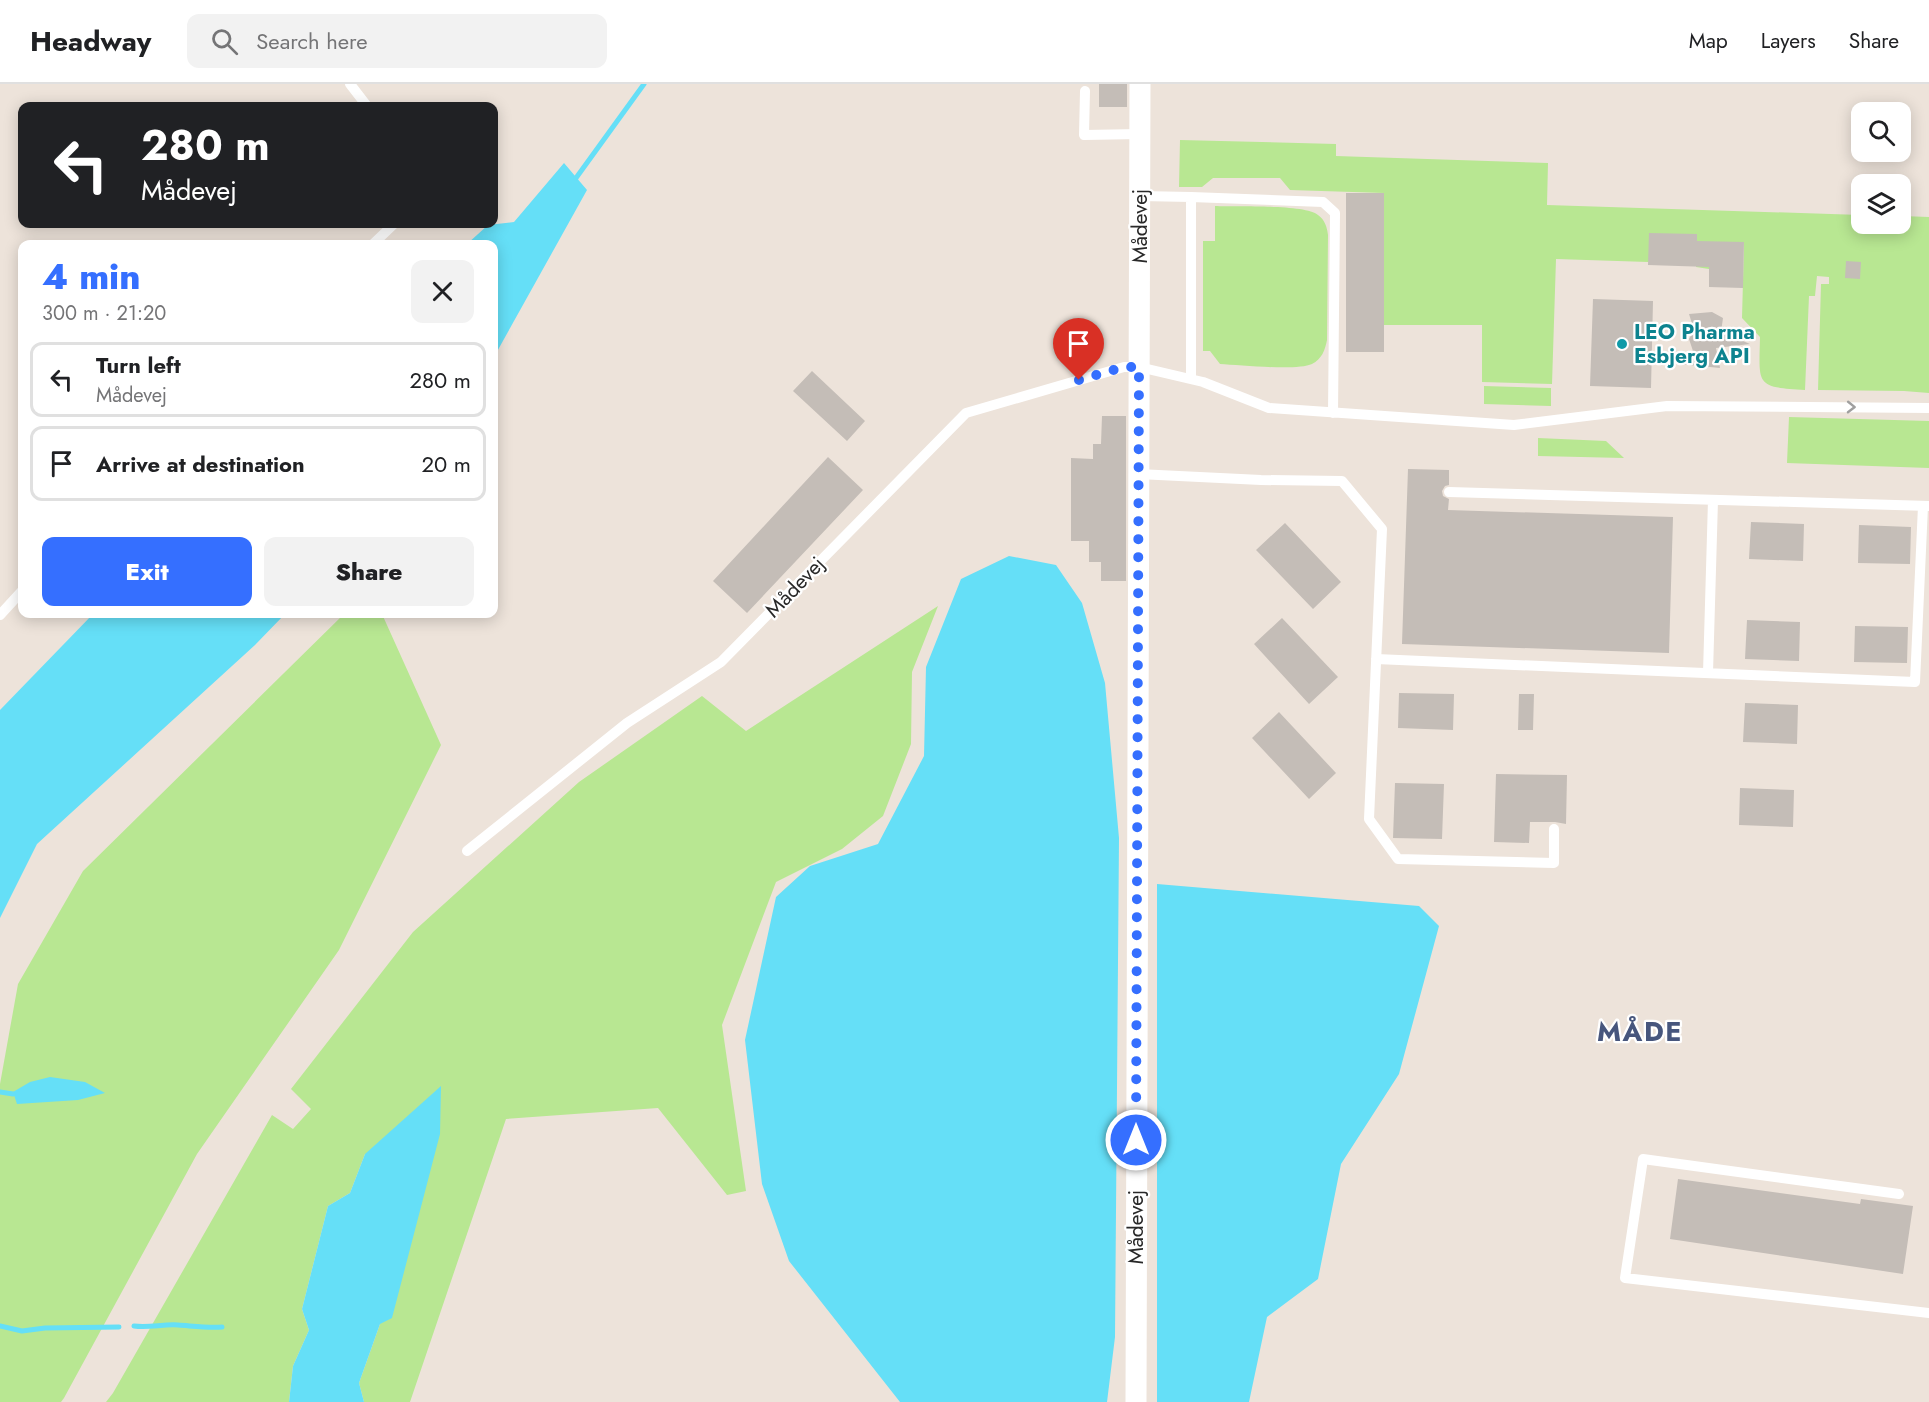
<!DOCTYPE html>
<meta charset="utf-8">
<style>
body{margin:0;font-family:Jost,sans-serif;background:#f2f2f2;color:#202124;height:100vh;display:flex;flex-direction:column;font-size:22px;white-space:nowrap}
*{box-sizing:border-box;margin:0}
p{font-size:20px;color:#757577}
.icon{flex:none;width:33px;height:33px;fill:none;stroke:currentColor;stroke-width:2;stroke-linecap:round;stroke-linejoin:round}
.map{position:relative;flex:1;overflow:hidden}
.panel{position:absolute;left:18px;top:156px;width:480px;height:378px;display:flex;flex-direction:column;background:#fff;border-radius:12px;box-shadow:0 3px 15px #0003}
.panel>*{flex:none}
.hud{position:absolute;left:18px;top:18px;width:480px;height:126px;border-radius:12px;box-shadow:0 3px 15px #0003;background:#202124;color:#fff;overflow:hidden}
.buttons{position:absolute;left:1851px;top:18px;display:grid;gap:12px}
.buttons a{display:grid;place-items:center;width:60px;height:60px;border-radius:12px;background:#fff;box-shadow:0 3px 15px #0003;font-size:30px}
.pin{position:absolute;display:grid;place-items:center;width:51px;height:51px;color:#fff;margin:-62px -26px;border-radius:50% 50% 50% 0;rotate:-45deg;box-shadow:0 0 6px #0007}
.pin .icon{rotate:45deg}
.me{position:absolute;width:66px;margin:-33px;rotate:0deg;stroke-linejoin:round;filter:drop-shadow(0 0 4px #0008)}
.turn{display:flex;align-items:center;gap:21px;height:126px;padding:0 24px;font-size:27px}
.turn .icon{width:78px;height:78px;stroke-width:2.5}
.turn b{display:block;font-size:42px;line-height:51px}
.round{display:grid;place-items:center;flex:none;width:63px;height:63px;border-radius:12px;background:#f2f2f2}
.headline{display:flex;align-items:center;justify-content:space-between;height:102px;padding:0 24px}
h1{font-size:36px;font-weight:800;line-height:45px;color:#356fff}
.cta{display:flex;gap:12px;margin-top:auto;padding:12px 24px}
.cta a{flex:1;height:69px;border-radius:12px;background:#356fff;color:#fff;font-size:24px;font-weight:800;line-height:69px;text-align:center}
.cta a+a{background:#f2f2f2;color:#202124}
ul{padding:0;list-style:none}
li{display:flex;align-items:center;gap:18px;height:75px;margin:0 12px 9px;padding:0 12px;border:3px solid #e0e0e0;border-radius:12px}
li div{flex:1}
li b{display:block;font-size:22px}
li em{font-style:normal}
header{display:flex;align-items:center;gap:36px;box-sizing:border-box;height:84px;padding:0 30px;background:#fff;border-bottom:2px solid #e0e0e0}
header strong{font-size:28px}
nav{display:flex;gap:33px;margin-inline-start:auto;font-size:21px}
.search{width:420px;height:54px;background:#f2f2f2;display:flex;align-items:center;gap:15px;box-sizing:border-box;padding:0 21px;border-radius:12px;color:#757577;font-size:22px}
.map>svg:first-child{display:block}
.green{fill:#b8e792}
.water{fill:#65dff7}
.lines{fill:none;stroke-linecap:round;stroke-linejoin:round}
.stream{stroke:#65dff7;stroke-width:5}
.building{fill:#c4bdb7}
.lane{stroke:#fff;stroke-width:10}
.street{stroke:#fff;stroke-width:21}
.oneway{stroke:#9f9f9f}
.route{stroke:#356fff;stroke-width:10;stroke-dasharray:0 18}
.culture-dot{fill:#0f9aa8;stroke:#fff;stroke-width:2}
.labels{text-anchor:middle;dominant-baseline:central;stroke-width:4.5;stroke-linejoin:round;paint-order:stroke}
.street-label{font-size:21px;fill:#292929;stroke:#fff}
.culture-label{font-size:21px;font-weight:bold;fill:#0d838f;stroke:#fff;text-anchor:start}
.district-label{font-size:27px;font-weight:bold;letter-spacing:1.5px;fill:#47567d;stroke:#fff}
</style>
<header>
<strong>Headway</strong>
<div class="search"><svg class="icon" aria-label="search" viewBox="0 0 24 24"><circle cx="10" cy="10" r="6"/><path d="M15 15l6 6"/></svg>Search here</div>
<nav><a>Map</a><a>Layers</a><a>Share</a></nav>
</header>
<div class="map">
<svg width="1929" height="1318" viewBox="0 0 1929 1318">
<rect width="100%" height="100%" fill="#ede3da"/>
<path class="green" d="M 1180,56 L 1336,60 L 1336,72 L 1548,79 L 1547,121 L 1861,131 L 1862,140 L 1900,140 L 1901,132 L 1929,133 L 1929,309 L 1904,307 L 1818,306 L 1821,200 L 1829,200 L 1829,193 L 1817,192 L 1815,212 L 1809,212 L 1805,306 C 1755,303 1759,301 1760,253 L 1742,234 L 1744,159 L 1709,185 L 1696,183 L 1697,151 L 1648,178 L 1556,175 L 1552,300 L 1482,298 L 1482,241 L 1384,241 L 1384,109 L 1290,106 L 1280,94 L 1213,94 L 1202,103 L 1179,103 Z
M 1215,122 C 1235,123 1305,120 1318,131 C 1325,136 1327,143 1328,151 L 1327,256 C 1325,266 1322,275 1312,280 C 1297,287 1240,281 1220,280 L 1210,267 L 1203,267 L 1203,157 L 1215,157 Z
M 1484,302 L 1551,304 L 1551,322 L 1484,320 Z
M 1789,333 L 1929,337 L 1929,384 L 1787,379 Z
M 1538,354 L 1606,357 L 1624,374 L 1538,372 Z
M 938,522 L 912,588 L 911,660 L 883,732 L 842,765 L 776,798 L 722,941 L 746,1107 L 727,1111 L 658,1024 L 506,1035 L 410,1318 L 364,1318 L 359,1299 L 380,1240 L 365,1070 L 350,1109 L 328,1122 L 302,1225 L 309,1246 L 293,1282 L 289,1318 L 106,1318 L 113,1309 L 272,1031 L 293,1045 L 311,1025 L 291,1005 L 413,848 L 579,698 L 702,612 L 746,647 Z
M 344,530 L 382,530 L 441,661 L 339,866 L 197,1070 L 64,1314 L 61,1318 L 0,1318 L 0,1000 L 18,900 L 83,787 Z"/>
<path class="water" d="M 564,79 L 587,106 L 494,273 L 494,160 L 467,160 L 488,141 L 514,138 Z
M 1009,472 L 1056,481 L 1082,519 L 1105,599 L 1119,754 L 1115,1253 L 1107,1318 L 900,1318 L 789,1177 L 762,1100 L 745,956 L 776,813 L 810,782 L 878,760 L 924,672 L 926,583 L 961,495 Z
M 93,530 L 285,530 L 255,561 L 37,760 L 0,834 L 0,626 Z
M 1157,800 L 1419,822 L 1439,842 L 1399,990 L 1341,1080 L 1318,1195 L 1267,1233 L 1249,1318 L 1157,1318 Z
M 50,993 L 85,998 L 105,1009 L 78,1016 L 17,1020 L 13,1008 L 30,998 Z
M 441,1002 L 440,1050 L 392,1234 L 380,1240 L 359,1299 L 364,1318 L 289,1318 L 293,1282 L 309,1246 L 302,1225 L 328,1122 L 350,1109 L 365,1070 Z"/>
<g class="lines">
<path class="stream" d="M 576,94 L 644,0
M 0,1008 L 13,1010
M 0,1242 L 22,1247 L 45,1244 L 119,1243
M 134,1242 C 149,1244 163,1240 178,1241 C 193,1242 207,1244 222,1243"/>
</g>
<path class="building" d="M 1099,0 L 1127,0 L 1127,23 L 1099,23 Z
M 1346,109 L 1384,109 L 1384,268 L 1346,268 Z
M 1649,149 L 1697,150 L 1697,157 L 1744,158 L 1743,204 L 1709,203 L 1709,183 L 1648,181 Z
M 1846,177 L 1861,178 L 1860,195 L 1845,194 Z
M 1593,215 L 1653,217 L 1651,304 L 1590,302 Z
M 1712,228 L 1723,234 L 1721,248 L 1750,260 L 1716,264 L 1720,284 L 1680,280 L 1693,267 L 1689,255 L 1694,246 L 1689,230 Z
M 812,287 L 865,337 L 847,357 L 793,307 Z
M 1102,332 L 1126,332 L 1126,497 L 1101,497 L 1101,478 L 1089,478 L 1089,457 L 1071,457 L 1071,374 L 1093,375 L 1093,360 L 1101,360 Z
M 828,373 L 863,406 L 747,529 L 713,497 Z
M 1408,385 L 1449,386 L 1449,401 L 1445,402 L 1442,407 L 1443,412 L 1449,415 L 1448,426 L 1673,433 L 1669,569 L 1402,560 Z
M 1751,438 L 1804,440 L 1803,477 L 1749,475 Z
M 1285,439 L 1341,498 L 1313,525 L 1256,466 Z
M 1859,441 L 1911,443 L 1910,480 L 1858,479 Z
M 1282,534 L 1338,593 L 1309,620 L 1254,560 Z
M 1747,536 L 1800,538 L 1799,577 L 1745,575 Z
M 1855,542 L 1908,543 L 1907,579 L 1854,578 Z
M 1399,609 L 1454,610 L 1453,646 L 1398,644 Z
M 1519,610 L 1534,610 L 1533,646 L 1518,646 Z
M 1745,619 L 1798,621 L 1797,660 L 1743,658 Z
M 1279,628 L 1336,689 L 1309,715 L 1252,654 Z
M 1496,690 L 1567,691 L 1566,740 L 1555,738 L 1530,738 L 1529,759 L 1494,758 Z
M 1395,699 L 1444,700 L 1442,755 L 1393,754 Z
M 1740,704 L 1794,706 L 1793,743 L 1739,741 Z
M 1678,1095 L 1860,1120 L 1861,1115 L 1913,1122 L 1903,1190 L 1670,1155 Z"/>
<g class="lines">
<path class="lane" d="M 350,0 L 367,22
M 1085,7 L 1084,51 L 1140,50
M 1140,112 L 1191,113 L 1191,295
M 1191,113 L 1323,118 L 1335,129 L 1333,329
M 373,160 L 394,140
M 1138,390 L 1261,396 L 1342,397 L 1382,445 L 1369,735 L 1398,775 L 1554,779 L 1554,745
M 1449,408 L 1929,422
M 0,531 L 22,507
M 1376,575 L 1915,598 L 1923,422
M 1708,589 L 1713,416
M 467,767 L 627,639 L 721,578 L 966,329 L 1124,283 L 1139,283 L 1203,298 L 1269,324 L 1514,341 L 1667,322 L 1929,324
M 1899,1110 L 1643,1075 L 1625,1194 L 1929,1229"/>
<path class="street" d="M 1136,1318 L 1140,0"/>
</g>
<defs><path id="oneway-chevron" d="M-2-3.5L2.5 0L-2 3.5" fill="none" stroke-width="1.6" stroke-linecap="round" stroke-linejoin="round" transform="scale(1.5)"/></defs>
<use class="oneway" href="#oneway-chevron" transform="translate(1851 323) rotate(1)"/>
<g class="lines">
<path class="route" d="M 1079,296 L 1124,283 L 1139,283 L 1136,1056"/>
</g>
<circle class="culture-dot" cx="1622" cy="260" r="6"/>
<g class="labels">
<g class="street-label">
<text transform="translate(1140 142) rotate(-90)">Mådevej</text>
<text transform="translate(795 503) rotate(-46)">Mådevej</text>
<text transform="translate(1136 1143) rotate(-90)">Mådevej</text>
</g>
<g class="culture-label">
<text x="1634" y="248">LEO Pharma<tspan x="1634" dy="24">Esbjerg API</tspan></text>
</g>
<g class="district-label">
<text x="1640" y="947">MÅDE</text>
</g>
</g>
</svg>
<div class="buttons">
<a><svg class="icon" aria-label="search" viewBox="0 0 24 24"><circle cx="10" cy="10" r="6"/><path d="M15 15l6 6"/></svg></a>
<a><svg class="icon" aria-label="layers" viewBox="0 0 24 24"><path d="M12 4l9 5-9 5-9-5zM3 14l9 5 9-5"/></svg></a>
</div>
<div class="pin" style="left:1079px;top:296px;background:#d93025"><svg class="icon" aria-label="arrive" viewBox="0 0 24 24"><path d="M6 21V4h12l-3 4 3 4H6"/></svg></div>
<svg class="me" style="left:1136px;top:1056px" viewBox="-20 -20 40 40"><circle r="17" fill="#356fff" stroke="#fff" stroke-width="3"/><path d="M0-11L8 9 0 5-8 9z" fill="#fff"/></svg>
<div class="hud">
<div class="turn"><svg class="icon" aria-label="left" viewBox="0 0 24 24"><path d="M17 20v-9H6M10 6l-5 5 5 5"/></svg><div><b>280 m</b>Mådevej</div></div>
</div>
<section class="panel">
<div class="headline"><div><h1>4 min</h1><p>300 m · 21:20</p></div><a class="round"><svg class="icon" aria-label="close" viewBox="0 0 24 24"><path d="M6 6l12 12M18 6L6 18"/></svg></a></div>
<ul>
<li><svg class="icon" aria-label="left" viewBox="0 0 24 24"><path d="M17 20v-9H6M10 6l-5 5 5 5"/></svg><div><b>Turn left</b><p>Mådevej</p></div><em>280 m</em></li>
<li><svg class="icon" aria-label="arrive" viewBox="0 0 24 24"><path d="M6 21V4h12l-3 4 3 4H6"/></svg><div><b>Arrive at destination</b></div><em>20 m</em></li>
</ul>
<div class="cta"><a>Exit</a><a>Share</a></div>
</section>
</div>
